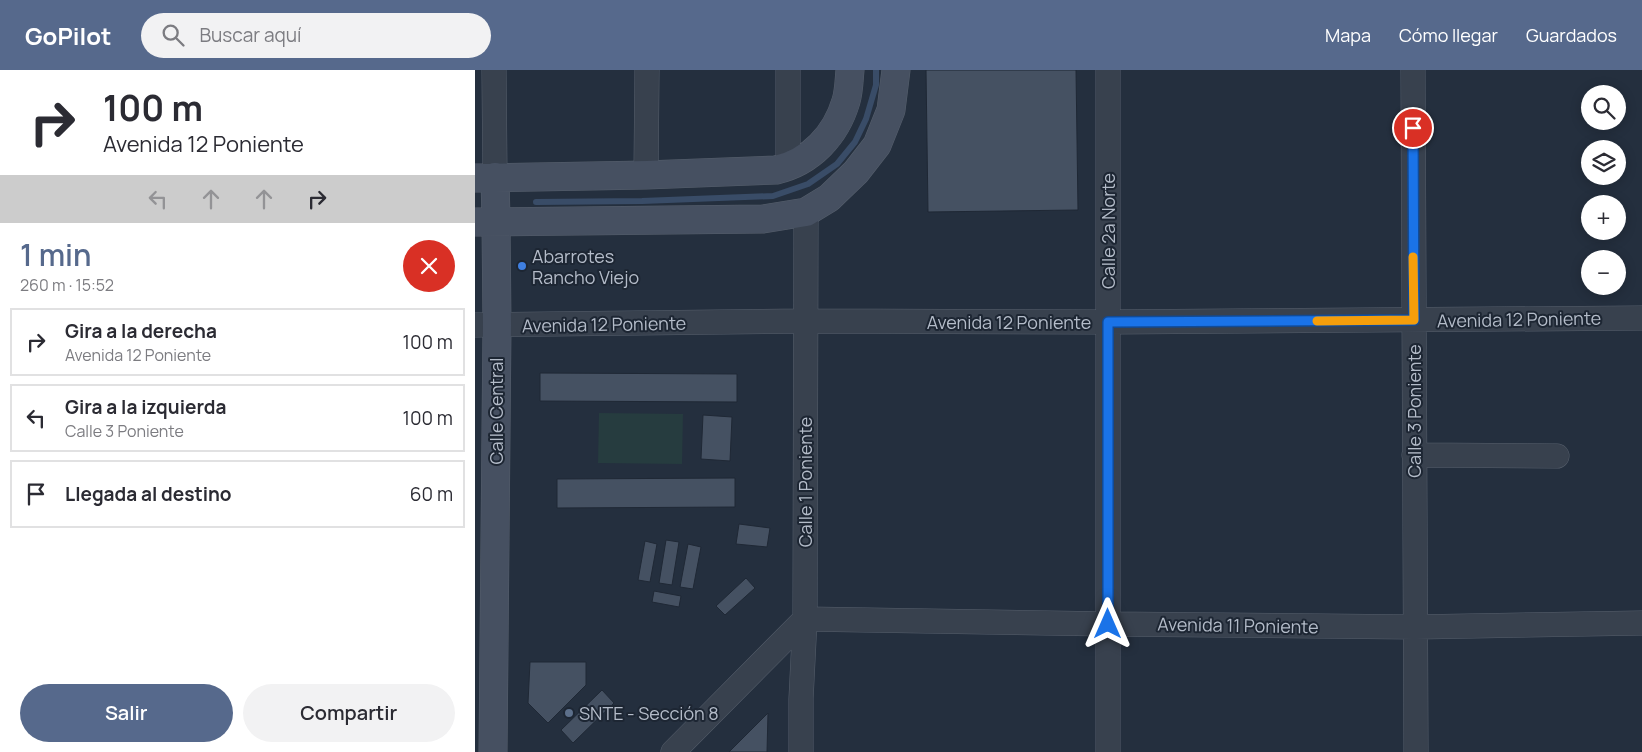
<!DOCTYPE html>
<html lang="es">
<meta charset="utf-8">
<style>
body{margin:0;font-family:Manrope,sans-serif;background:#f2f2f3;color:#2b2b33;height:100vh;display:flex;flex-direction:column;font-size:19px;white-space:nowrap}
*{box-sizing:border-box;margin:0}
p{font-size:16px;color:#7c7c81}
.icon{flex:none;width:28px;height:28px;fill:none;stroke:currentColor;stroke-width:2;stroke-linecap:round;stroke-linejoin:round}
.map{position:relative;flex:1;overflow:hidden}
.drawer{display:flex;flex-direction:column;background:#fff;width:475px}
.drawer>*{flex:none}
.guide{background:#fff;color:#2b2b33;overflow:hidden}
.controls{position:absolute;left:1106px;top:15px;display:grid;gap:10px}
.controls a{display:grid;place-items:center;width:45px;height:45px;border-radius:50%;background:#fff;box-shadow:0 2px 12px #0003;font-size:25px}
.pin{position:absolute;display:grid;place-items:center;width:42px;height:42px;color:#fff;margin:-21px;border:2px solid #fff;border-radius:50%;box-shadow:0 1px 5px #0007}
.me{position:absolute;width:55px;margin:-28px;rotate:0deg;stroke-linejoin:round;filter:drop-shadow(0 0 4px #0008)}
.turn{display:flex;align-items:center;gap:18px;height:105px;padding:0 20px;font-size:22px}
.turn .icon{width:65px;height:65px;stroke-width:2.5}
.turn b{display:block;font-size:35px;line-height:42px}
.lanes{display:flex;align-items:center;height:48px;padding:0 20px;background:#0003;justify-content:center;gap:25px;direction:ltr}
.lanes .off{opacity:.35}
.round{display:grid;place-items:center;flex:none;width:52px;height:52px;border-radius:26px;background:#f2f2f3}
.headline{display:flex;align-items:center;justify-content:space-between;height:85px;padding:0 20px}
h1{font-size:30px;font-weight:600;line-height:38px;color:#56698c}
.cta{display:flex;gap:10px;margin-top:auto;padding:10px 20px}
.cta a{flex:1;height:58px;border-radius:30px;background:#56698c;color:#fff;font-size:20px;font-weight:600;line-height:58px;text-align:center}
.cta a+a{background:#f2f2f3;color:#2b2b33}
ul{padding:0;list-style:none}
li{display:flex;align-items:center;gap:15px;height:68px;margin:0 10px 8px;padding:0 10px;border:2px solid #e1e1e2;border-radius:0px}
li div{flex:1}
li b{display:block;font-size:19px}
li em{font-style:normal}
header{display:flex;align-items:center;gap:30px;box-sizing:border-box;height:70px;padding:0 25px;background:#56698c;color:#fff}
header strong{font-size:24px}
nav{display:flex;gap:28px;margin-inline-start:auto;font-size:18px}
.search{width:350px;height:45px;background:#f2f2f3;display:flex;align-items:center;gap:12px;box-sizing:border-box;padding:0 18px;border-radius:28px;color:#7c7c81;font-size:19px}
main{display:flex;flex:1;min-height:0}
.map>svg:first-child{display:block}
.green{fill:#263c3f}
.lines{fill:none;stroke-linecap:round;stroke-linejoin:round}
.stream{stroke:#394c67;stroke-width:6}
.building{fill:#455162;stroke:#1f2835}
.street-casing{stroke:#565f6c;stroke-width:25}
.secondary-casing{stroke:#565f6c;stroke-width:29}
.street{stroke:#38414e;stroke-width:24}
.secondary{stroke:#465061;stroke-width:28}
.route-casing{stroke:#114b97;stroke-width:12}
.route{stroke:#1a73e8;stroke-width:9}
.slow{stroke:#f59e0b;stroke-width:9}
.shop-dot{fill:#3f7fe0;stroke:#1d2633;stroke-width:2}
.service-dot{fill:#5c6f8a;stroke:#1d2633;stroke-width:2}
.labels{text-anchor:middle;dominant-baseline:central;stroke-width:4;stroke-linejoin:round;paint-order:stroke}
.street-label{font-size:18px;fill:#b4bcc9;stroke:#1d2633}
.poi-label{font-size:18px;fill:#b4bcc9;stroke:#1d2633;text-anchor:start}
</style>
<header>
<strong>GoPilot</strong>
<div class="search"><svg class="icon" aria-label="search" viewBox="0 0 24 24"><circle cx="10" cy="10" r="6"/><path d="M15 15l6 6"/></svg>Buscar aquí</div>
<nav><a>Mapa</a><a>Cómo llegar</a><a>Guardados</a></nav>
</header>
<main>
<section class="drawer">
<div class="guide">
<div class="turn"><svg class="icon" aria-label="right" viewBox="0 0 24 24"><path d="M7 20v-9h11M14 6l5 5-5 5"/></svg><div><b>100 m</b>Avenida 12 Poniente</div></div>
<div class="lanes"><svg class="icon off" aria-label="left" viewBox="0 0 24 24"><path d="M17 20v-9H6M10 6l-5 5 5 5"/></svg><svg class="icon off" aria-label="ahead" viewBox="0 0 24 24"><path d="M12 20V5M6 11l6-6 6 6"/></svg><svg class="icon off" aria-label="ahead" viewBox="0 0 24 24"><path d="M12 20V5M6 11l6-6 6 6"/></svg><svg class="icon" aria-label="right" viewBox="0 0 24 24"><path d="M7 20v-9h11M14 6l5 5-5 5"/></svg></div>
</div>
<div class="headline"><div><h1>1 min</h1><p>260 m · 15:52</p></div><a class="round" style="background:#d93025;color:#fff"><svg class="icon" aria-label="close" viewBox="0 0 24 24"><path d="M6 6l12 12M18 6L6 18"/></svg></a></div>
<ul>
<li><svg class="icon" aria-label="right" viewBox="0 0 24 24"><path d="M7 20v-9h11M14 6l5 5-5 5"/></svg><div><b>Gira a la derecha</b><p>Avenida 12 Poniente</p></div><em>100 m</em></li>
<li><svg class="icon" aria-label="left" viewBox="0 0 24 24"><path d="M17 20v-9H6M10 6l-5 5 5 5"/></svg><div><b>Gira a la izquierda</b><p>Calle 3 Poniente</p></div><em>100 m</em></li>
<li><svg class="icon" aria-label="arrive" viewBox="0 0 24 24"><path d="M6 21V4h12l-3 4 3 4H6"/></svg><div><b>Llegada al destino</b></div><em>60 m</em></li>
</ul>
<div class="cta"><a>Salir</a><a>Compartir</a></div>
</section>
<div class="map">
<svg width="1167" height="682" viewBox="0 0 1167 682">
<rect width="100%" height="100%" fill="#242f3e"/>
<path class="green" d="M 124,343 L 208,344 L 207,394 L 123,393 Z"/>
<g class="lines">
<path class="stream" d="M 61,132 L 167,131 L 298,126 L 333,114 L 362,94 L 380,72 L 391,49 L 401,15 L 401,0"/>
</g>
<path class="building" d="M 451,0 L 601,0 L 603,140 L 453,142 Z
M 65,303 L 262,304 L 262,332 L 65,331 Z
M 228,345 L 257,347 L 255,391 L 226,389 Z
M 260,408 L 260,437 L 82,438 L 82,409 Z
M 264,454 L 295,458 L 292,477 L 261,474 Z
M 191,470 L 204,472 L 197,515 L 184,513 Z
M 170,471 L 182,474 L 175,512 L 163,510 Z
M 213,474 L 226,477 L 218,519 L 205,517 Z
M 271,508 L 280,518 L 250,545 L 241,536 Z
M 179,521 L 206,526 L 204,537 L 177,532 Z
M 55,592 L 111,592 L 111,615 L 73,653 L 53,633 Z
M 127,620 L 139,633 L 98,673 L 86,660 Z
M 293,643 L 292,682 L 254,682 Z"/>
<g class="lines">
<g class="street-casing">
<path id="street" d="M 19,0 L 20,107
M 313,0 L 313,97
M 633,0 L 633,682
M 938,0 L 941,682
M 171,105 L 172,0
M 0,255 L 330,251 L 633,252 L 1167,248
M 939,385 L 1082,386
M 330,549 L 633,554 L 940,557 L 1167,553
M 198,682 L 330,549
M 326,682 L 326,629 L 330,549 L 331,142"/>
</g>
<g class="secondary-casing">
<path id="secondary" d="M 0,108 L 171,105 L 301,100 C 336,92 361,65 371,31 C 374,21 374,10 375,0
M 0,152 L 288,149 L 331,142 L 354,128 L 381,102 L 402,75 L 416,40 L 421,0
M 18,682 L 22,255 L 21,151 L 20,107"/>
</g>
<use href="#street" class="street"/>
<use href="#secondary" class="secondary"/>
</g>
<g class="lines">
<g class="route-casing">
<path id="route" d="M 633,554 L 633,252 L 939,250 L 938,58"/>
</g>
<use href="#route" class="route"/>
<path class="slow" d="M 842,251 L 939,250 L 938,187"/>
</g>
<circle class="shop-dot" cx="47" cy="196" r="5"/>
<circle class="service-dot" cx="94" cy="643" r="5"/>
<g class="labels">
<g class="street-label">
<text transform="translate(633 161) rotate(-90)">Calle 2a Norte</text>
<text transform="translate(1044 249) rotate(-1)">Avenida 12 Poniente</text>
<text x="534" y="252">Avenida 12 Poniente</text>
<text transform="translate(129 254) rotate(-1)">Avenida 12 Poniente</text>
<text transform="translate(21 341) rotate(-90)">Calle Central</text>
<text transform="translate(939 341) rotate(-90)">Calle 3 Poniente</text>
<text transform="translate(330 412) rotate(-90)">Calle 1 Poniente</text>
<text transform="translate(763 555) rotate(1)">Avenida 11 Poniente</text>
</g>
<g class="poi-label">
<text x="57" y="186">Abarrotes<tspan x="57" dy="21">Rancho Viejo</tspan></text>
<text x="104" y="643">SNTE - Sección 8</text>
</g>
</g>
</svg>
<div class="controls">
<a><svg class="icon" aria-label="search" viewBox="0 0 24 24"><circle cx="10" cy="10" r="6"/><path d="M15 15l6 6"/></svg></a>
<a><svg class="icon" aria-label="layers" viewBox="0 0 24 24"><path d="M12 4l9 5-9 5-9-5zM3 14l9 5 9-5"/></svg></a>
<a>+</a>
<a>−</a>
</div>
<div class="pin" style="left:938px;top:58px;background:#d93025"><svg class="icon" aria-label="arrive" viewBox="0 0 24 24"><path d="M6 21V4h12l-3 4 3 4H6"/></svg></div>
<svg class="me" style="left:633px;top:554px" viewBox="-20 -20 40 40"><path d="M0-17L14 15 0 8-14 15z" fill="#1a73e8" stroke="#fff" stroke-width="4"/></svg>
</div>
</main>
